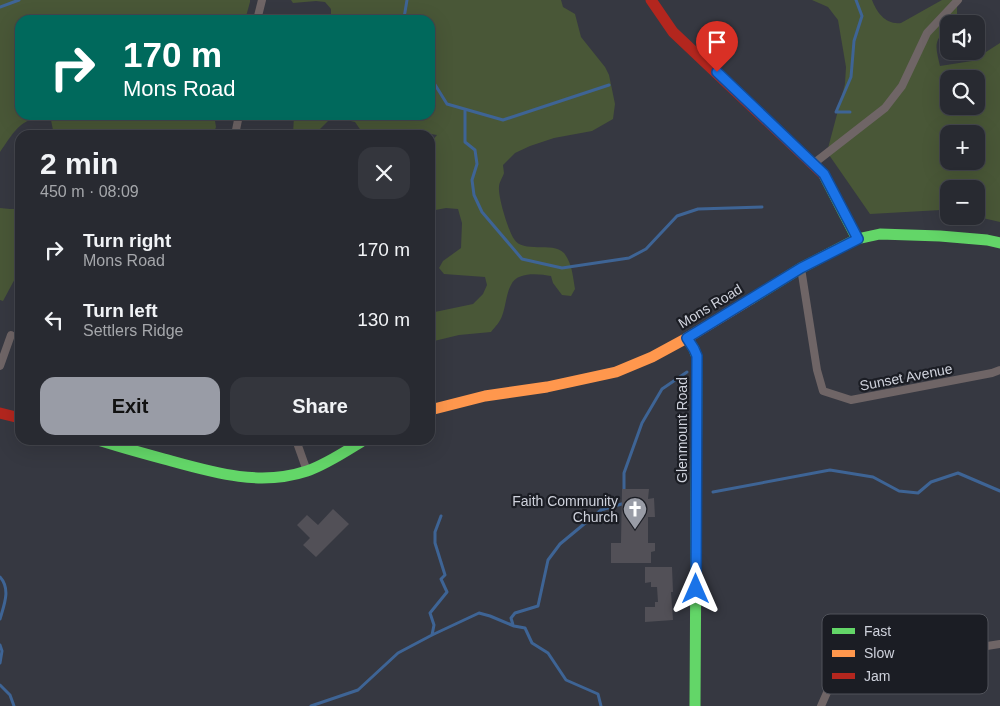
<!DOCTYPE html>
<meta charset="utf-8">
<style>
body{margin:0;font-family:Helvetica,sans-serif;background:#34363d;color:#f1f3f6;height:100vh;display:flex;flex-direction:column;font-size:19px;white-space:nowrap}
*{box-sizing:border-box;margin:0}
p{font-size:16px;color:#a5a7ab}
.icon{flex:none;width:28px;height:28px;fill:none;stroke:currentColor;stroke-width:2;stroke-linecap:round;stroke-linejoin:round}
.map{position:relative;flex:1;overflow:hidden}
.panel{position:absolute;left:15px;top:130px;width:420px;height:315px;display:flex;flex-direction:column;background:#282a31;border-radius:15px;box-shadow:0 5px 20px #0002,0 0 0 1px #44464d}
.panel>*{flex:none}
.top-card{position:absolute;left:15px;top:15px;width:420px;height:105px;border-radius:15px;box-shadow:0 5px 20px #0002,0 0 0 1px #44464d;background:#00695c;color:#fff;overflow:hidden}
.fabs{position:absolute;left:940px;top:15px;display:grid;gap:10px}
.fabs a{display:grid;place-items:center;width:45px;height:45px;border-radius:10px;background:#282a31;box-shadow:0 5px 20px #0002,0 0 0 1px #44464d;font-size:25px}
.pin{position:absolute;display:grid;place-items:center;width:42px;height:42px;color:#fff;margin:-51px -21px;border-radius:50% 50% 50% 0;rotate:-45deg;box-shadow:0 0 5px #0007}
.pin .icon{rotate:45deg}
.me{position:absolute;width:55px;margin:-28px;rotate:0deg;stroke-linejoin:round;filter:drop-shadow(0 0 4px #0008)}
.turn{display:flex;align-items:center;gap:18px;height:105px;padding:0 25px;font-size:22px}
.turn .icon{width:65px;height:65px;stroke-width:2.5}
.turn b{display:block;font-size:35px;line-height:42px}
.round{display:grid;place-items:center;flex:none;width:52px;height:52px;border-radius:15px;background:#34363d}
.headline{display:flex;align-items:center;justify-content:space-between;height:85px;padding:0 25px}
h1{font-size:30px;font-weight:800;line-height:38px}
.action{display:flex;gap:10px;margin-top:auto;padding:10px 25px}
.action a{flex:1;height:58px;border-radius:15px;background:#999ca6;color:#111;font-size:20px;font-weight:800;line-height:58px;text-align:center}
.action a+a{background:#34363d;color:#f1f3f6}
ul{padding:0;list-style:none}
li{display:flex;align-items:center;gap:15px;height:70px;padding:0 25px}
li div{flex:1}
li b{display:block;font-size:19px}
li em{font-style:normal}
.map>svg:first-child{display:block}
.green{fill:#495737;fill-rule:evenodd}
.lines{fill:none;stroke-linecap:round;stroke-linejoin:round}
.stream{stroke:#3e6495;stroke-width:3}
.building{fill:#525057}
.street{stroke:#6f6566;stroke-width:8}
.fast{stroke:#63d668;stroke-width:11}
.slow{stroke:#ff974d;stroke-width:11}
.jam{stroke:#b3261e;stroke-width:11}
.route-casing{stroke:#114b97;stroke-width:12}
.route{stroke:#1a73e8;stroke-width:9}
.labels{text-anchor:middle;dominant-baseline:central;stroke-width:4.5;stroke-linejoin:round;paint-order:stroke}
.street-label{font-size:14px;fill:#cfd2dc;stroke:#1b1d24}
.poi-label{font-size:14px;fill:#cfd2dc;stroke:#1b1d24;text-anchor:end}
.key{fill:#1b1d24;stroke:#51535b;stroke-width:1}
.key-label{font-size:14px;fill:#cfd2dc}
</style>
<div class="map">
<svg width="1000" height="706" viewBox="0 0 1000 706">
<rect width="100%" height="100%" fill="#363841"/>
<path class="green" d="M 0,0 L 250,0 L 250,2 L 245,20 L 20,20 L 20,115 L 214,115 L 216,127 L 213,135 L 54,135 L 51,120 C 23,113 14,132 0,152 Z
M 291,0 L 561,0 L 563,7 L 575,14 L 581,37 L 605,67 L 609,75 L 615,104 L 613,119 L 592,131 L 554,138 L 530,146 L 515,153 L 503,165 C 503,166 504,172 504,173 C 503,177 499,182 499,187 C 498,197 508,230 514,239 C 523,254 552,241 564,253 C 572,263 573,277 575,289 L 571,296 L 562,295 L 553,283 L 551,276 C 540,274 517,271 511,285 C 506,294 506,306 502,316 C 500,322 495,327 491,332 L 459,335 L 430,342 L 430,313 L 473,304 L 483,294 L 487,285 L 485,277 L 444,274 L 439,268 L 443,261 L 461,248 L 462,223 L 458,209 L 446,208 L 430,211 L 430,143 L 437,135 L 419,132 L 399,135 L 364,135 L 355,122 L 338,118 L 329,120 L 319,130 L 318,135 L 293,135 L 294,115 L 430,115 L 430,20 L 327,20 L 331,17 L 331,9 L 325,2 L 316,1 L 293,3 Z
M 802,0 L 872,0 C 877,13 886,25 901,23 L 942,0 L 957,0 L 957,18 L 954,24 L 949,24 L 949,28 C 932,40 936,48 940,66 L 972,61 L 1000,43 L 1000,222 L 974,216 L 976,216 L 976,189 L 949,189 L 949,211 L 941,210 L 870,214 L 827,152 L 845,84 L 846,67 L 838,20 L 828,7 L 812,0 ZM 949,79 L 976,79 L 976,106 L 949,106 ZM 949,134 L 976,134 L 976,161 L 949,161 Z
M 0,208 L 10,209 L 20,209 L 20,272 L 18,273 L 3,301 L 0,300 Z"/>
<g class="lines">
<path class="stream" d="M 0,7 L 19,0
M 406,20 L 404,18 L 407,0
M 430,58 L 434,83 L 447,104 L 503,120 L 609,85
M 465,110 L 465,142 L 475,150 L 477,164 L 472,180 L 474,195 L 482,212 L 522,259 L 562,268 L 629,258 L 646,249 L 677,216 L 698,209 L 762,207
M 850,112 L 836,112 L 851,77 L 854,41 L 862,16 L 856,0
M 624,492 L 624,473 L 642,423 L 662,389 L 687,372
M 713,492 L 830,470 L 873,477 L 899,491 L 918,493 L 931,482 L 958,473 L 1000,491
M 0,577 C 11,589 4,605 0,619
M 513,625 L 511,618 L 515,613 L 538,606 L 548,560 L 560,544 L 601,510 L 625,503
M 432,635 L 434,625 L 430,613 L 447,592 L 441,579 L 445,575 L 435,543 L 435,532 L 441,516
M 0,645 L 2,651 L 0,663
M 0,685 L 10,695 L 14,706
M 311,706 L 358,690 L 398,653 L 432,635 L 479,613 L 490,616 L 514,626 L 525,628 L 532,643 L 548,653 L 566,680 L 598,694 L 601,706"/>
</g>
<path class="building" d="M 622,489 L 649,489 L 648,499 L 654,498 L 655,517 L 648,517 L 648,543 L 655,543 L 655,551 L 651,552 L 651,563 L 611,563 L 611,543 L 621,543 Z
M 333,509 L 349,524 L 316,557 L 303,545 L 310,538 L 297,525 L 307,515 L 318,525 Z
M 645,567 L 672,567 L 673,592 L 671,592 L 673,620 L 645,622 L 645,607 L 655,607 L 655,602 L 658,602 L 657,587 L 651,587 L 651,582 L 645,583 Z"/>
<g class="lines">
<path class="street" d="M 257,20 L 262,0
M 235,135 L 239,115
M 813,164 L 885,108 L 902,86 L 927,33 L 958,0
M 801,268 L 817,370 L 823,391 L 851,400 L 992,373 L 1000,370
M 0,366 L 11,335
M 296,440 L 307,471
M 821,706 L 829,688 L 844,675 L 862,666 L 1000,644"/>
<path class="fast" d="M 824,175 L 857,239
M 751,299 L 801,268 L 857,239 L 880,234 L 940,236 L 987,240 L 1000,243
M 687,338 L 694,349 L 697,357 L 695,706
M 98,440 C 120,447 142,453 164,459 C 211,472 259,487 307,471 C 327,464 346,451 364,440"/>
<path class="slow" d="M 430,410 L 485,396 L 547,387 L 616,372 L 652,357 L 687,338 L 751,299"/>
<path class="jam" d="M 651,0 L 673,32 L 824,175
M 0,413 L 20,418"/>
</g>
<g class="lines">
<g class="route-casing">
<path id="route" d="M 696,589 L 697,356 L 694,349 L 687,338 L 801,268 L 858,239 L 824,174 L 717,72"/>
</g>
<use href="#route" class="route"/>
</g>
<defs>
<g id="church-pin" transform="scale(1.25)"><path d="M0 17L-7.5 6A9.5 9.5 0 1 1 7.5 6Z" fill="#999ca6" stroke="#1b1d24"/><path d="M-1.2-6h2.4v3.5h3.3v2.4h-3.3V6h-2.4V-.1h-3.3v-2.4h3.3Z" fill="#fff"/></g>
</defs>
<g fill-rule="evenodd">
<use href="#church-pin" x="635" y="509"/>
</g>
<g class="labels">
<g class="street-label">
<text transform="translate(710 306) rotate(-31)">Mons Road</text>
<text transform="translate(906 377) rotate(-11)">Sunset Avenue</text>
<text transform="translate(682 430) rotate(-90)">Glenmount Road</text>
</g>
<g class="poi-label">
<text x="618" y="501">Faith Community<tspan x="618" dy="16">Church</tspan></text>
</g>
</g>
<rect x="822" y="614" width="166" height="80" rx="8" class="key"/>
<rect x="832" y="628" width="23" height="6" fill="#63d668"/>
<rect x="832" y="650" width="23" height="7" fill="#ff974d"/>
<rect x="832" y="673" width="23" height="6" fill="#b3261e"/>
<g class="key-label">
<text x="864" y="636">Fast</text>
<text x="864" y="658">Slow</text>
<text x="864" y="681">Jam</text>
</g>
</svg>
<div class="fabs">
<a><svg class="icon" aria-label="sound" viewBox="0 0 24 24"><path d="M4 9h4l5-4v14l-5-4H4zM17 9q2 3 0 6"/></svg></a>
<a><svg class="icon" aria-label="search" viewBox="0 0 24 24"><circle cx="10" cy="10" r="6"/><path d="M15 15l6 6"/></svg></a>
<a>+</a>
<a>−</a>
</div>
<div class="pin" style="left:717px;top:72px;background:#d93025"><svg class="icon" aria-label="arrive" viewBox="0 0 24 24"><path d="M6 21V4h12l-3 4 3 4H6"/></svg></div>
<svg class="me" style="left:696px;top:589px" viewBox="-20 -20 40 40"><path d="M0-17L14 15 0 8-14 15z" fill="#1a73e8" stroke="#fff" stroke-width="4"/></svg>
<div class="top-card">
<div class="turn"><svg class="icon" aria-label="right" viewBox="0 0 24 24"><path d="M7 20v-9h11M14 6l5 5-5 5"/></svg><div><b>170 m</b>Mons Road</div></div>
</div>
<section class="panel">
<div class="headline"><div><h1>2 min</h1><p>450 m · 08:09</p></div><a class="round"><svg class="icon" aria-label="close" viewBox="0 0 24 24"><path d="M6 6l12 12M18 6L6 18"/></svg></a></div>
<ul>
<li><svg class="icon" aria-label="right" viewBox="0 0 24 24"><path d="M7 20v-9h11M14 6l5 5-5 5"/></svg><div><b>Turn right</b><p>Mons Road</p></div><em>170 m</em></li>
<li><svg class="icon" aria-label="left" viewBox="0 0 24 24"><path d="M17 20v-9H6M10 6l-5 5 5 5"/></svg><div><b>Turn left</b><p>Settlers Ridge</p></div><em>130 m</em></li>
</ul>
<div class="action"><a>Exit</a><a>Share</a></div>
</section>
</div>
